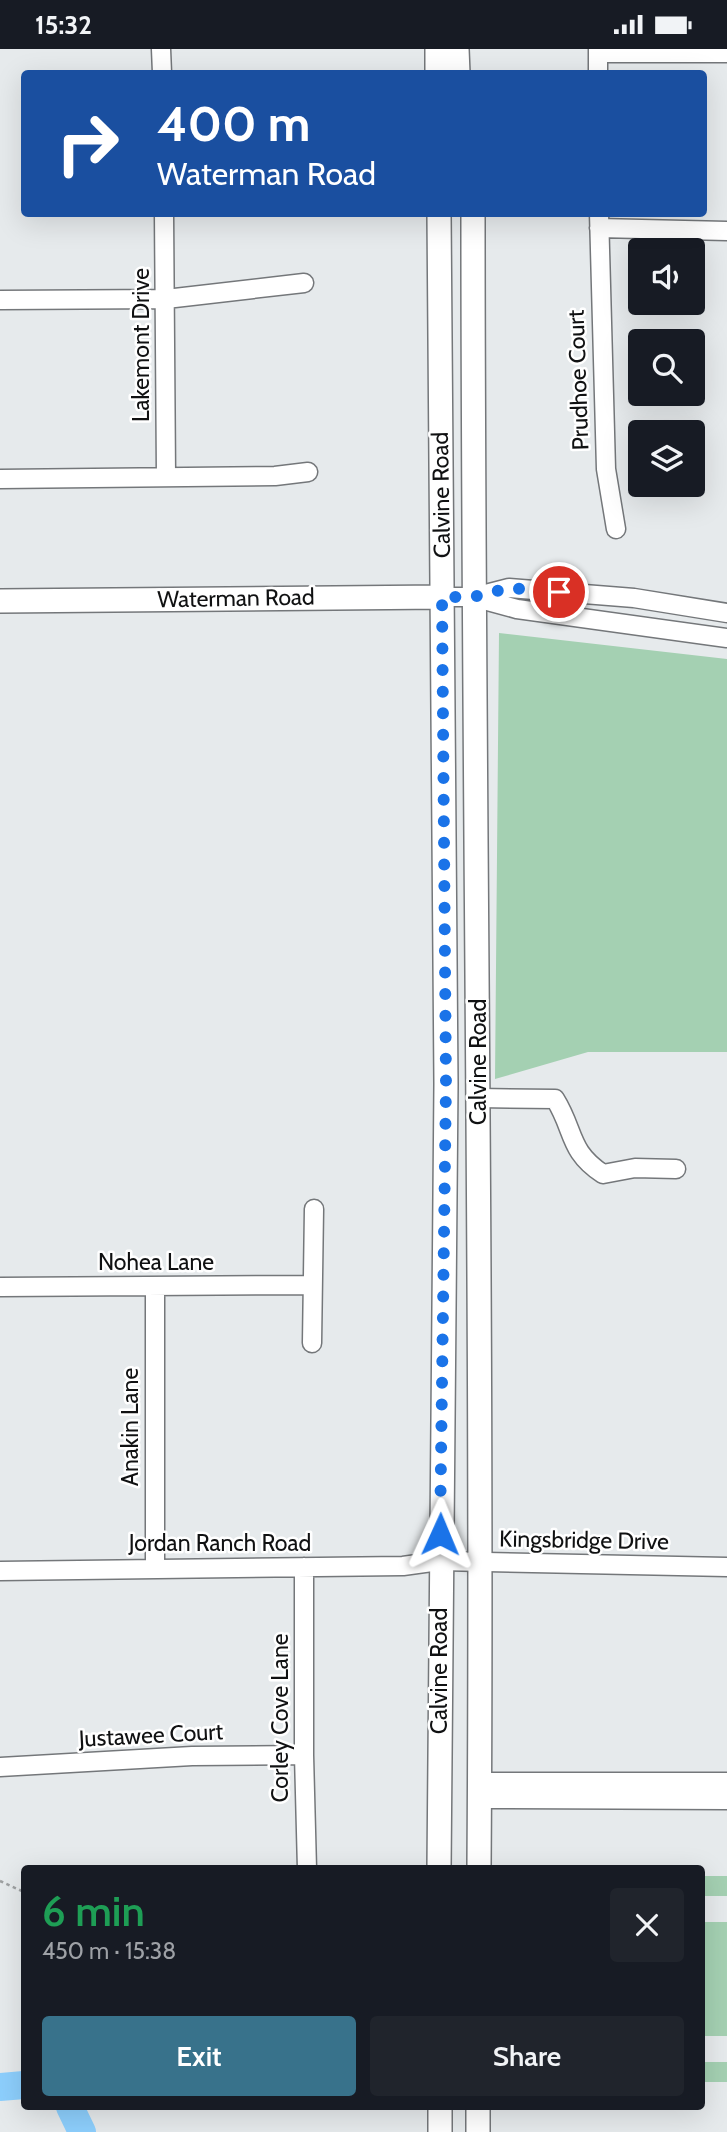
<!DOCTYPE html>
<meta charset="utf-8">
<style>
body{margin:0;font-family:Cabin,sans-serif;background:#20242c;color:#f1f3f6;height:100vh;display:flex;flex-direction:column;font-size:26px;white-space:nowrap}
*{box-sizing:border-box;margin:0}
p{font-size:23px;color:#9ea1a6}
.icon{flex:none;width:38px;height:38px;fill:none;stroke:currentColor;stroke-width:2;stroke-linecap:round;stroke-linejoin:round}
.map{position:relative;flex:1;overflow:hidden}
.drawer{position:absolute;left:21px;top:1816px;width:684px;height:245px;display:flex;flex-direction:column;background:#171b24;border-radius:7px;box-shadow:0 7px 28px #0002}
.drawer>*{flex:none}
.top-card{position:absolute;left:21px;top:21px;width:686px;height:147px;border-radius:7px;box-shadow:0 7px 28px #0002;background:#1a4fa0;color:#fff;overflow:hidden}
.buttons{position:absolute;left:628px;top:189px;display:grid;gap:14px}
.buttons a{display:grid;place-items:center;width:77px;height:77px;border-radius:7px;background:#171b24;box-shadow:0 7px 28px #0002;font-size:35px}
.pin{position:absolute;display:grid;place-items:center;width:60px;height:60px;color:#fff;margin:-30px;border:4px solid #fff;border-radius:50%;box-shadow:0 2px 7px #0007}
.me{position:absolute;width:77px;margin:-38px;rotate:1deg;stroke-linejoin:round;filter:drop-shadow(0 0 5px #0008)}
.turn{display:flex;align-items:center;gap:24px;height:147px;padding:0 21px;font-size:32px}
.turn .icon{width:91px;height:91px;stroke-width:2.5}
.turn b{display:block;font-size:49px;line-height:60px}
.round{display:grid;place-items:center;flex:none;width:74px;height:74px;border-radius:7px;background:#20242c}
.head{display:flex;align-items:center;justify-content:space-between;height:119px;padding:0 21px}
h1{font-size:42px;font-weight:600;line-height:52px;color:#1e9e55}
.cta{display:flex;gap:14px;margin-top:auto;padding:14px 21px}
.cta a{flex:1;height:80px;border-radius:7px;background:#38728b;color:#fff;font-size:28px;font-weight:600;line-height:80px;text-align:center}
.cta a+a{background:#20242c;color:#f1f3f6}
.status{display:flex;justify-content:space-between;align-items:center;height:49px;padding:0 35px;background:#171b24;direction:ltr}
.status svg{height:19px;fill:currentColor}
.map>svg:first-child{display:block}
.green{fill:#a4d0b2}
.lines{fill:none;stroke-linecap:round;stroke-linejoin:round}
.river{stroke:#8dcffd;stroke-width:28}
.minor-casing{stroke:#74777a;stroke-width:21}
.major-casing{stroke:#74777a;stroke-width:26}
.path{stroke:#9ea1a2;stroke-width:2.5;stroke-dasharray:3.5 3.5;stroke-linecap:butt}
.minor{stroke:#fff;stroke-width:18}
.major{stroke:#fff;stroke-width:23}
.route{stroke:#1a73e8;stroke-width:12;stroke-dasharray:0 21.6}
.labels{text-anchor:middle;dominant-baseline:central;stroke-width:5;stroke-linejoin:round;paint-order:stroke}
.street-label{font-size:23px;fill:#101112;stroke:#fff}
</style>
<div class="status"><b>15:32</b><svg viewBox="0 0 49 12"><path d="M0 12V9h3v3zM5 12V6h3v6zM10 12V3h3v9zM15 12V0h3v12zM26 1h20v11H26zM47 4h2v5h-2z"/></svg></div>
<div class="map">
<svg width="727" height="2083" viewBox="0 0 727 2083">
<rect width="100%" height="100%" fill="#e6eaec"/>
<path class="green" d="M 499,584 L 727,610 L 727,1003 L 588,1003 L 495,1030 Z
M 702,1827 L 727,1827 L 727,1847 L 702,1847 Z
M 702,1873 L 727,1873 L 727,1987 L 702,1987 Z
M 702,2013 L 727,2013 L 727,2033 L 702,2033 Z"/>
<g class="lines">
<path class="river" d="M 0,2038 L 24,2036
M 70,2058 L 82,2083"/>
<g class="minor-casing">
<path id="minor" d="M 161,0 L 162,24
M 598,0 L 598,24
M 598,4 L 727,4
M 164,164 L 166,427
M 599,164 L 606,420 L 616,480
M 599,179 L 727,182
M 0,251 L 166,250 L 304,234
M 0,430 L 275,427 L 308,423
M 442,548 L 473,548 L 517,560 L 727,589
M 474,548 L 509,539 L 634,549 L 727,564
M 478,1049 L 555,1050 C 575,1082 568,1102 603,1125 L 635,1119 L 676,1120
M 0,1238 L 312,1236
M 155,1238 L 155,1519
M 312,1294 L 314,1160
M 304,1518 L 304,1706 L 307,1820
M 0,1522 L 403,1517 L 439,1512 L 727,1518
M 0,1718 L 192,1707 L 304,1706
M 480,1733 L 727,1733
M 480,1750 L 727,1751"/>
</g>
<g class="major-casing">
<path id="major" d="M 437,0 L 437,24
M 457,0 L 458,24
M 439,164 L 446,1035 L 439,1820
M 473,164 C 473,716 483,1268 479,1820
M 0,552 L 442,548
M 440,2058 L 440,2083
M 478,2083 L 478,2058"/>
</g>
<path class="path" d="M 0,1832 L 24,1843"/>
<use href="#minor" class="minor"/>
<use href="#major" class="major"/>
</g>
<g class="lines">
<path class="route" d="M 440,1485 L 446,1035 L 442,548 L 473,548 L 509,539 L 559,543"/>
</g>
<g class="labels">
<g class="street-label">
<text transform="translate(141 296) rotate(-90)">Lakemont Drive</text>
<text transform="translate(578 331) rotate(-92)">Prudhoe Court</text>
<text transform="translate(441 446) rotate(-91)">Calvine Road</text>
<text transform="translate(236 549) rotate(-1)">Waterman Road</text>
<text transform="translate(478 1013) rotate(-90)">Calvine Road</text>
<text x="156" y="1213">Nohea Lane</text>
<text transform="translate(130 1378) rotate(-90)">Anakin Lane</text>
<text transform="translate(584 1491) rotate(1)">Kingsbridge Drive</text>
<text x="220" y="1494">Jordan Ranch Road</text>
<text transform="translate(439 1622) rotate(-90)">Calvine Road</text>
<text transform="translate(280 1669) rotate(-90)">Corley Cove Lane</text>
<text transform="translate(151 1686) rotate(-3)">Justawee Court</text>
</g>
</g>
</svg>
<div class="buttons">
<a><svg class="icon" aria-label="sound" viewBox="0 0 24 24"><path d="M4 9h4l5-4v14l-5-4H4zM17 9q2 3 0 6"/></svg></a>
<a><svg class="icon" aria-label="search" viewBox="0 0 24 24"><circle cx="10" cy="10" r="6"/><path d="M15 15l6 6"/></svg></a>
<a><svg class="icon" aria-label="layers" viewBox="0 0 24 24"><path d="M12 4l9 5-9 5-9-5zM3 14l9 5 9-5"/></svg></a>
</div>
<div class="pin" style="left:559px;top:543px;background:#d93025"><svg class="icon" aria-label="arrive" viewBox="0 0 24 24"><path d="M6 21V4h12l-3 4 3 4H6"/></svg></div>
<svg class="me" style="left:440px;top:1485px" viewBox="-20 -20 40 40"><path d="M0-17L14 15 0 8-14 15z" fill="#1a73e8" stroke="#fff" stroke-width="4"/></svg>
<div class="top-card">
<div class="turn"><svg class="icon" aria-label="right" viewBox="0 0 24 24"><path d="M7 20v-9h11M14 6l5 5-5 5"/></svg><div><b>400 m</b>Waterman Road</div></div>
</div>
<section class="drawer">
<div class="head"><div><h1>6 min</h1><p>450 m · 15:38</p></div><a class="round"><svg class="icon" aria-label="close" viewBox="0 0 24 24"><path d="M6 6l12 12M18 6L6 18"/></svg></a></div>
<div class="cta"><a>Exit</a><a>Share</a></div>
</section>
</div>
